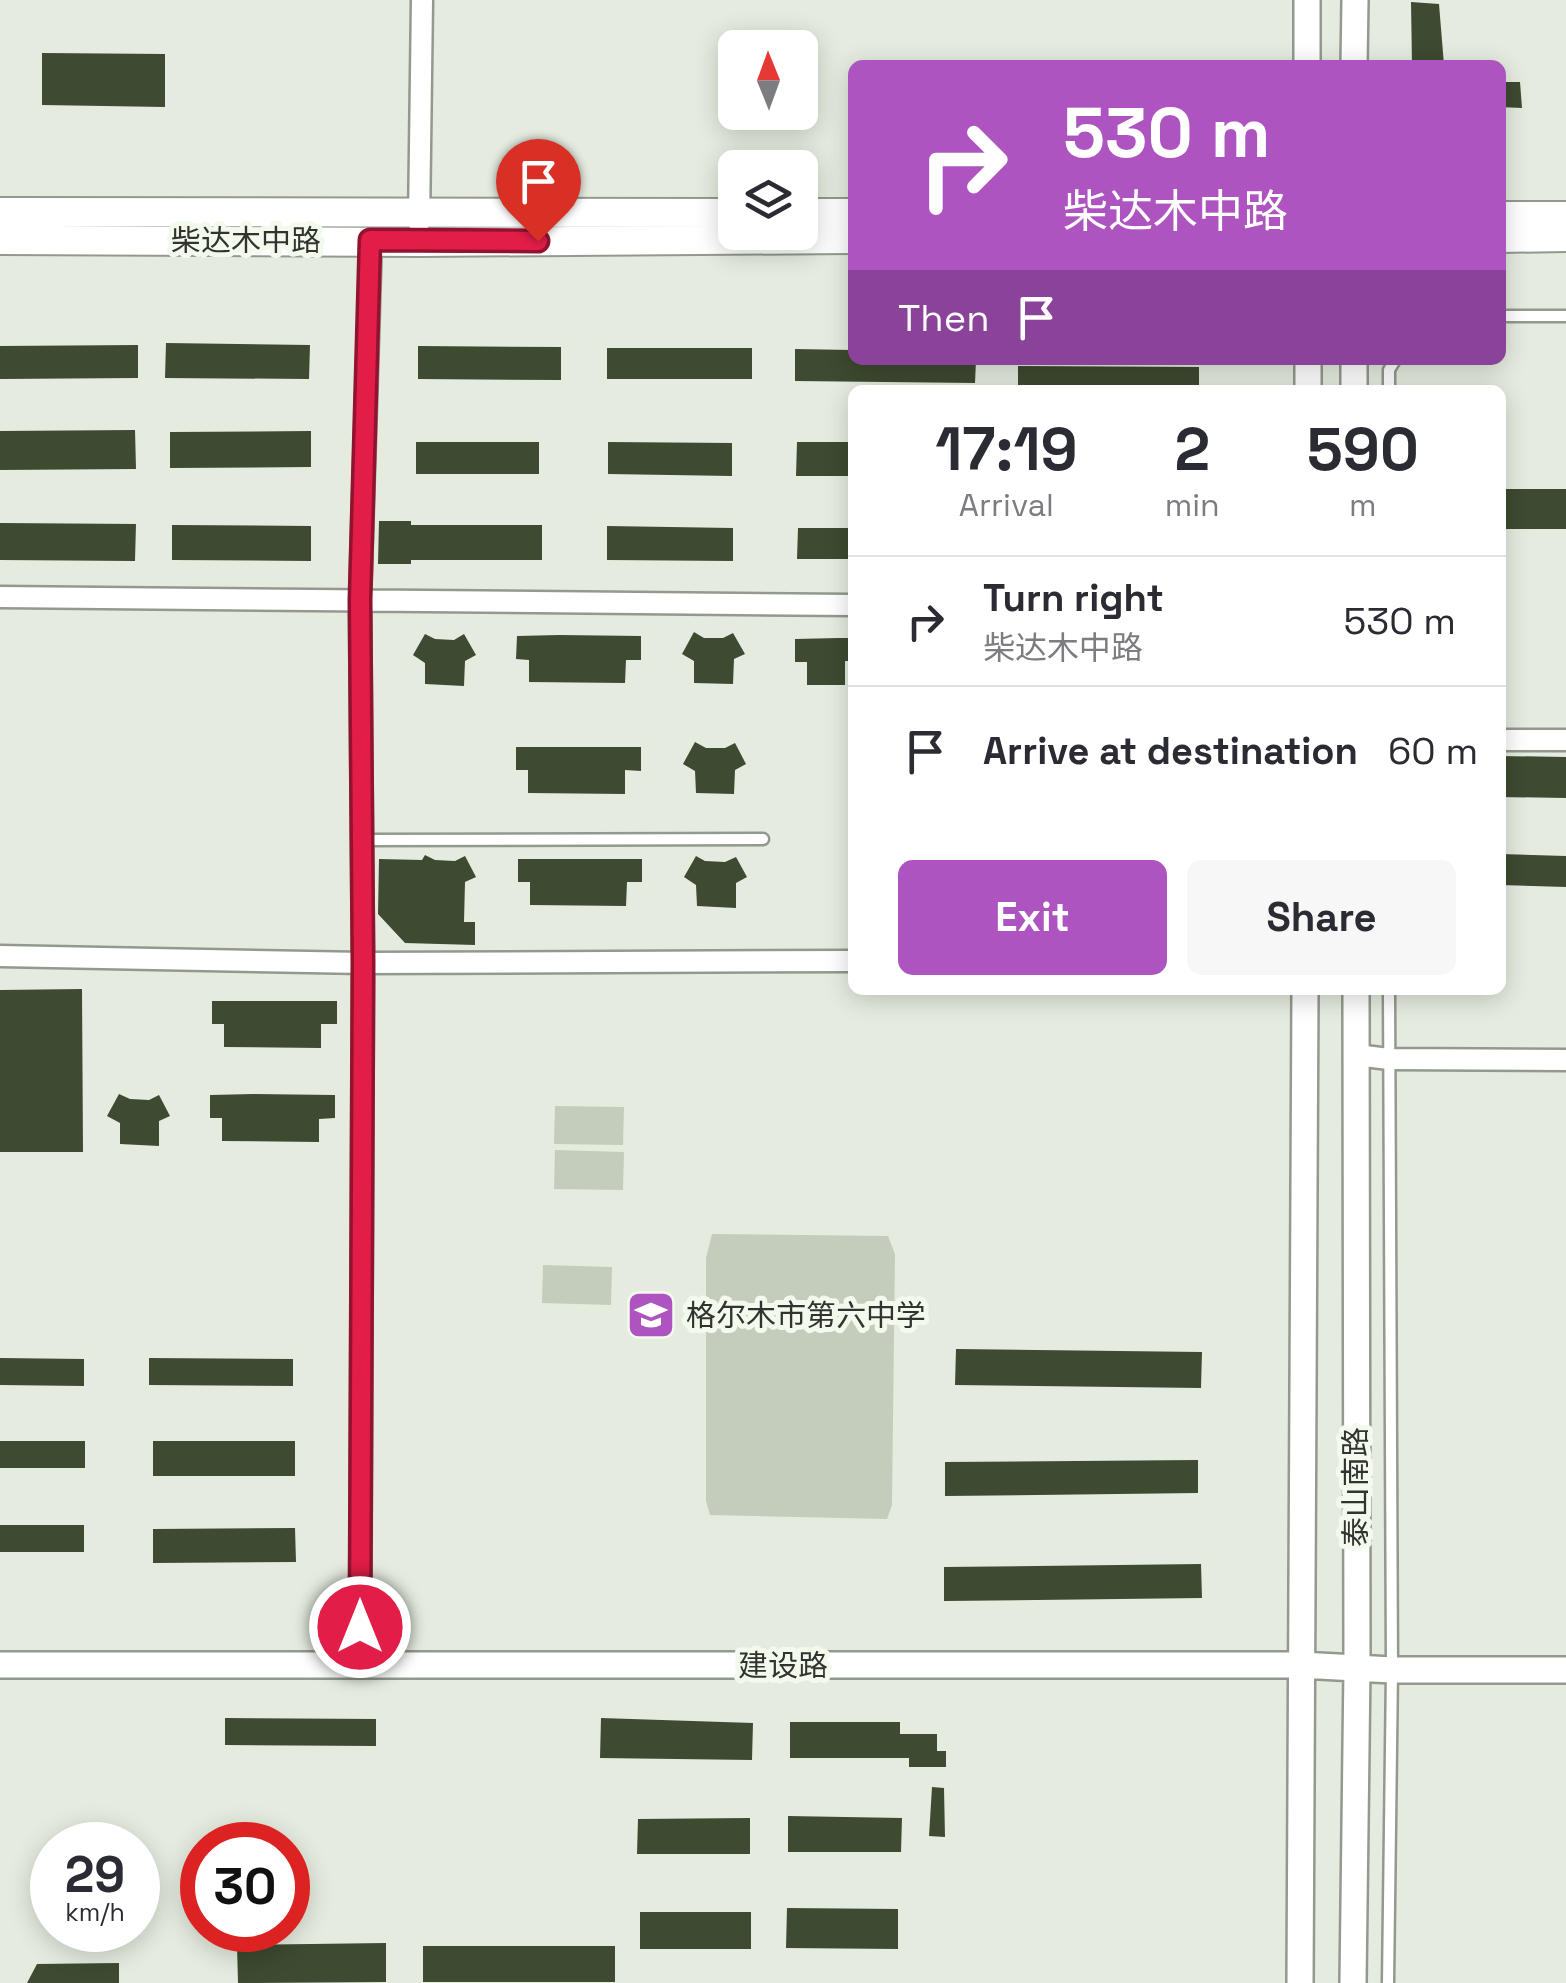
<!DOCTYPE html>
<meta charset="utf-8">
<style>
body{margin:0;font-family:"Space Grotesk","Noto Sans SC",sans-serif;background:#f7f7f7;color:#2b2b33;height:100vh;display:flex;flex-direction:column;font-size:38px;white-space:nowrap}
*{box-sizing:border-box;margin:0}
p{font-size:32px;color:#7c7c81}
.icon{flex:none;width:55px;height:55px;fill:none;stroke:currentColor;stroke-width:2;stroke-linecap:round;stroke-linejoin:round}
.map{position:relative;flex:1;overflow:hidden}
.sheet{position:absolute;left:848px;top:385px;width:658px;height:610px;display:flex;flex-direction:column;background:#fff;border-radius:15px;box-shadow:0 5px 25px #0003}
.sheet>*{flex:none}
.guide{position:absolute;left:848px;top:60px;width:658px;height:305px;border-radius:15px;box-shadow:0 5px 25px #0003;background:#ad54c0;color:#fff;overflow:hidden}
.needle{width:65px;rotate:359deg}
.fabs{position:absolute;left:718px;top:30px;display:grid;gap:20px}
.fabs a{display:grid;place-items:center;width:100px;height:100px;border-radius:15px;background:#fff;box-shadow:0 5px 25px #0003;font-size:50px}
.speed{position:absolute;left:30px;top:1822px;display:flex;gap:20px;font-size:50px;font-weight:700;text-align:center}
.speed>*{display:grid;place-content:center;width:130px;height:130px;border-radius:50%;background:#fff;box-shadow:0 5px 25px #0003;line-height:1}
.speed small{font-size:25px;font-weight:400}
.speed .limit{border:15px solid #d22;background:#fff;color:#111}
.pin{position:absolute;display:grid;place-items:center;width:85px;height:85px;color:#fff;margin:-102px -42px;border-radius:50% 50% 50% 0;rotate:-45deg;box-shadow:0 0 10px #0007}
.pin .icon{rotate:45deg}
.me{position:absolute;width:110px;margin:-55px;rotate:0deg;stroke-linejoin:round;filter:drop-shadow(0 0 8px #0008)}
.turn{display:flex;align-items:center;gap:35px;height:210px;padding:0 50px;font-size:45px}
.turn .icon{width:130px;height:130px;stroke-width:2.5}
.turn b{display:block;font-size:70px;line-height:85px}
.then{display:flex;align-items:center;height:95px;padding:0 50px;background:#0003;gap:20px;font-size:38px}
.eta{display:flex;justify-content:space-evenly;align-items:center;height:170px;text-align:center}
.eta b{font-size:60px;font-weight:600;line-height:70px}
.cta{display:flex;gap:20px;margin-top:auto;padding:20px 50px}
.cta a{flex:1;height:115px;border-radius:15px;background:#ad54c0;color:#fff;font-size:40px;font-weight:600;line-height:115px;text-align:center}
.cta a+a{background:#f7f7f7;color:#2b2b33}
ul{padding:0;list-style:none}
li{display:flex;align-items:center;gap:30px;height:130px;padding:0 50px;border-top:2px solid #e1e1e2}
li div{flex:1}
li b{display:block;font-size:38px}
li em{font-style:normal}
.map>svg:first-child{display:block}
.green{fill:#c4cdbb}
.building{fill:#3e4a31}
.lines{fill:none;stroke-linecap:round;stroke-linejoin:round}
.service-casing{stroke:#93998e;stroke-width:15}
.minor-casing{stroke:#93998e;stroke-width:25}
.tertiary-casing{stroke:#93998e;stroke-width:30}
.secondary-casing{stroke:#93998e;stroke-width:32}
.service{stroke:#fff;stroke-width:10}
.minor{stroke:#fff;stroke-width:20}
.tertiary{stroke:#fff;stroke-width:25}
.secondary{stroke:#fff;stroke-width:28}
.route-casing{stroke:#92132f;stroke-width:25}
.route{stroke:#e11d48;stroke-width:18}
.labels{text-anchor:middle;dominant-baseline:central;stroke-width:10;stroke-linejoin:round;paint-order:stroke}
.street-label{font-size:30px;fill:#30332e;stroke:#f3f9ed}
.poi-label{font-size:30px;fill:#30332e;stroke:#f3f9ed;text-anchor:start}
</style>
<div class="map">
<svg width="1566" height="1983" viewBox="0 0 1566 1983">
<rect width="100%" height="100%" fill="#e5ecdf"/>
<path class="green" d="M 555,1106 L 624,1107 L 623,1145 L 554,1144 Z
M 555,1150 L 624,1152 L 623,1190 L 554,1189 Z
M 712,1234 L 888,1236 L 895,1254 L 892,1505 L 887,1519 L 710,1515 L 706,1501 L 706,1258 Z
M 543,1265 L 612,1267 L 611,1305 L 542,1303 Z"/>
<path class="building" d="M 1411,2 L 1439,4 L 1444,65 L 1412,65 Z
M 42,53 L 165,54 L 165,107 L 42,105 Z
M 1500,82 L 1520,82 L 1522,108 L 1500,107 Z
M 166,343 L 310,345 L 309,379 L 165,378 Z
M 138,345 L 138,378 L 0,379 L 0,346 Z
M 418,346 L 561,347 L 561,380 L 418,379 Z
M 607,348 L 752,348 L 752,379 L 607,379 Z
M 795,349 L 852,350 L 852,360 L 976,360 L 975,383 L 795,381 Z
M 1018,366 L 1199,367 L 1199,390 L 1018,390 Z
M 135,430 L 136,469 L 0,470 L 0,431 Z
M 311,431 L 311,467 L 170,468 L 170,432 Z
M 416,442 L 539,442 L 539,474 L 416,474 Z
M 608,442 L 732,443 L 732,476 L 608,474 Z
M 797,442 L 852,442 L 852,476 L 796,476 Z
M 1500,489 L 1566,489 L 1566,529 L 1500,529 Z
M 379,521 L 411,521 L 411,525 L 542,525 L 542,560 L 411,560 L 411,564 L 378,564 Z
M 0,523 L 136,524 L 135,561 L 0,560 Z
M 172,525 L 311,526 L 311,561 L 172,560 Z
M 607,526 L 733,528 L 733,561 L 607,560 Z
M 798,528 L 852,528 L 852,559 L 797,559 Z
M 694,632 L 704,638 L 723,638 L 733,633 L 745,654 L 734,659 L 733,684 L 694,683 L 694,661 L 682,654 Z
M 425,634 L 435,639 L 454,640 L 464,634 L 476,655 L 465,661 L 464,686 L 425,684 L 425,663 L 413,655 Z
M 559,635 L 641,636 L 641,660 L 626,660 L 625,683 L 529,682 L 529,660 L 516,659 L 517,636 Z
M 838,638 L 852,638 L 852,661 L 845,661 L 845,685 L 807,685 L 807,662 L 795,662 L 795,639 Z
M 695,742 L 706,748 L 725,748 L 735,743 L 746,764 L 735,770 L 734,794 L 696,793 L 695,771 L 683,764 Z
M 516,747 L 641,747 L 641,771 L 625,770 L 625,794 L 528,793 L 528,770 L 516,770 Z
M 1500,756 L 1566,757 L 1566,798 L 1500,797 Z
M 1500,854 L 1566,856 L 1566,887 L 1500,885 Z
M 425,855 L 435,860 L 455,861 L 465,856 L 476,877 L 465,882 L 464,922 L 475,922 L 475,945 L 405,943 L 378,914 L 379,859 L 422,860 Z
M 696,856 L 705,861 L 725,862 L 736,857 L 747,877 L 736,883 L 736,908 L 697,906 L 696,885 L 684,877 Z
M 518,859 L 642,859 L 642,882 L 627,882 L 626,906 L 530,905 L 530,882 L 518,882 Z
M 82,989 L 83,1152 L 0,1152 L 0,990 Z
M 212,1001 L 337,1001 L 337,1024 L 321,1024 L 321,1048 L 224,1047 L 224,1024 L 212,1024 Z
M 119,1094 L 130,1099 L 149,1100 L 159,1095 L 170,1116 L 159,1121 L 159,1146 L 120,1144 L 120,1123 L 107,1116 Z
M 253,1094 L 335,1095 L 335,1118 L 319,1119 L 319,1142 L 222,1141 L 222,1118 L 210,1118 L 210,1095 Z
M 956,1349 L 1202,1352 L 1201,1388 L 955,1385 Z
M 0,1358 L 84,1359 L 84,1386 L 0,1385 Z
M 149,1358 L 293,1359 L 293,1386 L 149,1385 Z
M 0,1441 L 85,1441 L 85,1468 L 0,1468 Z
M 153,1441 L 295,1441 L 295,1476 L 153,1476 Z
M 1198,1460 L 1198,1493 L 945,1496 L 945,1462 Z
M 0,1525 L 84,1525 L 84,1552 L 0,1552 Z
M 295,1528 L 296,1562 L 153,1563 L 153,1529 Z
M 1201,1564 L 1202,1598 L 944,1601 L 944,1567 Z
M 225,1718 L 376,1719 L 376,1746 L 225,1745 Z
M 601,1718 L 753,1723 L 752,1760 L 600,1758 Z
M 790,1722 L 900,1722 L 900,1734 L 937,1734 L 937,1751 L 946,1751 L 946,1767 L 909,1767 L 909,1758 L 790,1758 Z
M 932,1787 L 944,1788 L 945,1837 L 929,1836 Z
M 788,1816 L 902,1818 L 901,1852 L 788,1852 Z
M 750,1818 L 750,1854 L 637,1854 L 638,1819 Z
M 787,1908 L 898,1909 L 898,1949 L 786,1948 Z
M 640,1912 L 751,1912 L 751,1949 L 640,1949 Z
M 386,1943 L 386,1982 L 238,1983 L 237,1945 Z
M 423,1946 L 615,1946 L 615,1982 L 423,1982 Z
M 119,1963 L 119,1983 L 27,1983 L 37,1964 Z"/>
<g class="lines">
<g class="service-casing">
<path id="service" d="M 1500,316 L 1566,316
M 1389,390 L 1389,370 L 1395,360
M 362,840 L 763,839
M 1388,1983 L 1392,1670 L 1389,990"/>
</g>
<g class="minor-casing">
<path id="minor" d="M 419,223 L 422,0
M 0,597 L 852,605
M 1500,740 L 1566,740
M 0,956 L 363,963 L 852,961
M 1356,1055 L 1389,1059 L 1566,1060
M 360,1666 L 363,963 L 360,600 L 371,240"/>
</g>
<g class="tertiary-casing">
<path id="tertiary" d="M 1307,0 L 1307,65
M 1354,65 L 1355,0
M 1354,360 L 1354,390
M 1308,390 L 1308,360
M 0,1665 L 1301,1665 L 1392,1670 L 1566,1670
M 1300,1983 L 1305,990
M 1353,1983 L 1357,1668 L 1356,990"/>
</g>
<g class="secondary-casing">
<path id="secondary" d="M 0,212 L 735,213
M 800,213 L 852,213
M 1500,216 L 1566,216
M 1500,238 L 1566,237
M 0,240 L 420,242 L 852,239"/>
</g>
<use href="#service" class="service"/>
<use href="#minor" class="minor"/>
<use href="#tertiary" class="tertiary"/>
<use href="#secondary" class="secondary"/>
</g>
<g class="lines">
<g class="route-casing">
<path id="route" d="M 360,1627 L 363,963 L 360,600 L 370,240 L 538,241"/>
</g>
<use href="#route" class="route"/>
</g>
<defs>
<g id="school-square" transform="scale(2.5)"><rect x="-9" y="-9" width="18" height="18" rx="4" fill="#ad54c0" stroke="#f3f9ed"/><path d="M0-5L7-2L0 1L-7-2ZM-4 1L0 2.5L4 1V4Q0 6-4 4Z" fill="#fff"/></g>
</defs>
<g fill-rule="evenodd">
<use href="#school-square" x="651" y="1315"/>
</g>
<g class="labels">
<g class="street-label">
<text x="246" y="240">柴达木中路</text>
<text transform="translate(1355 1487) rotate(-90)">泰山南路</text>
<text x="783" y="1665">建设路</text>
</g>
<g class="poi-label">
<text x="686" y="1315">格尔木市第六中学</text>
</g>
</g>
</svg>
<div class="fabs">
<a><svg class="needle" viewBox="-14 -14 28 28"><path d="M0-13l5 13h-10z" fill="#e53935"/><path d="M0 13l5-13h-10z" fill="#7c7c81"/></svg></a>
<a><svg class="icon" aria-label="layers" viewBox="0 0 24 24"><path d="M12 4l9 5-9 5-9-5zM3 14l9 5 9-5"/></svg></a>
</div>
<div class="speed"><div>29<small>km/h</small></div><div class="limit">30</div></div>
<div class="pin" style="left:538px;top:241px;background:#d93025"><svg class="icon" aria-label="arrive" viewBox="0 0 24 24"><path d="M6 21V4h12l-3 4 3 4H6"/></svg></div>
<svg class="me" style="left:360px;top:1627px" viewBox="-20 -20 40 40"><circle r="17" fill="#e11d48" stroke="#fff" stroke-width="3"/><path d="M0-11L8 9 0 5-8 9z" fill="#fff"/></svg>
<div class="guide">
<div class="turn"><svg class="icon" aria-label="right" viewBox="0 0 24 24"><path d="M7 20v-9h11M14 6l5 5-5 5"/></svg><div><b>530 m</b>柴达木中路</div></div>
<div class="then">Then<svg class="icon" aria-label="arrive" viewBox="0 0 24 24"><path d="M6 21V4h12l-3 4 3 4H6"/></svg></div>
</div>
<section class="sheet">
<div class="eta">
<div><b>17:19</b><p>Arrival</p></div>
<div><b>2</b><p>min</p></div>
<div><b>590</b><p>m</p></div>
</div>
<ul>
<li><svg class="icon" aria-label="right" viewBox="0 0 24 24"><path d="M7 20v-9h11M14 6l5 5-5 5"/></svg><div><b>Turn right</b><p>柴达木中路</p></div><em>530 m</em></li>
<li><svg class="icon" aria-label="arrive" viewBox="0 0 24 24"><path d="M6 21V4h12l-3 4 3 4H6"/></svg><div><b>Arrive at destination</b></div><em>60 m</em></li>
</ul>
<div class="cta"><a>Exit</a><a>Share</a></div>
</section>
</div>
